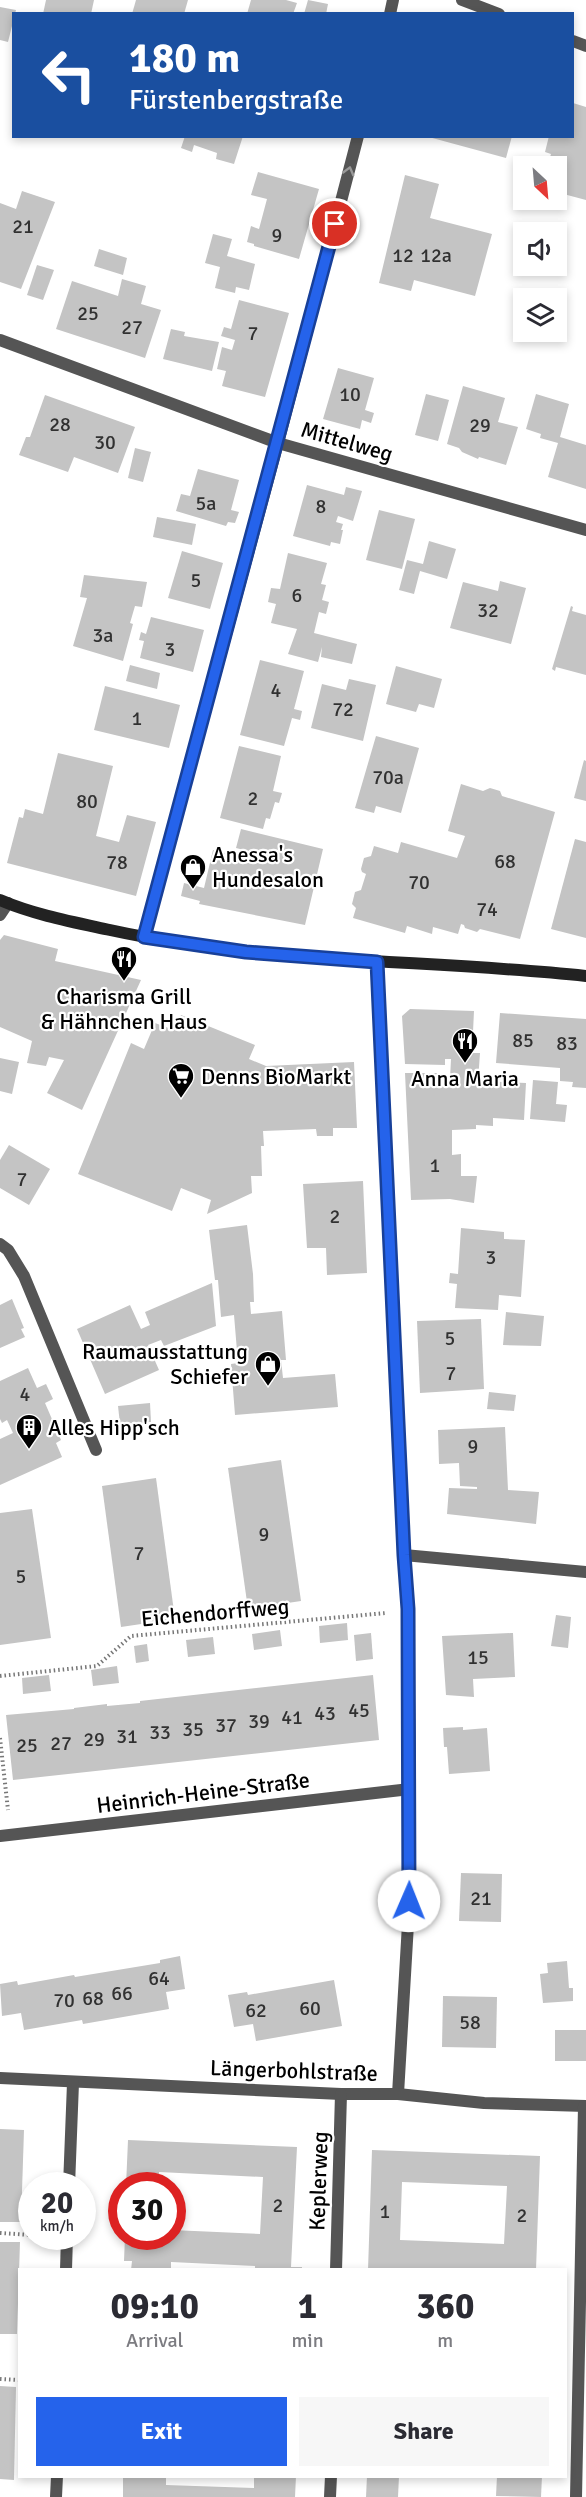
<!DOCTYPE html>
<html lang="en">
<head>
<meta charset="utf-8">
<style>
  body { margin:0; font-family:Signika,sans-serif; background:#f7f7f7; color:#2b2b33; height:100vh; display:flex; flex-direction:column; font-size:22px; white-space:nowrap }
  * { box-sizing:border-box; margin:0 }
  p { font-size:20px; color:#7c7c81 }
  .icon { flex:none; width:33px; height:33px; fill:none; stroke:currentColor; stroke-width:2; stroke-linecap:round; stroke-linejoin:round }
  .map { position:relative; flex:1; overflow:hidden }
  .drawer { position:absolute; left:18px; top:2268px; width:549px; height:210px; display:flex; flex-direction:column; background:#fff; border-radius:0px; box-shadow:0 3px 9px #0003 }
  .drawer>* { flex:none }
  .hud { position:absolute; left:12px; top:12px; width:562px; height:126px; border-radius:0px; box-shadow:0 3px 9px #0003; background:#1a4fa0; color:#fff; overflow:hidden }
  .needle { width:39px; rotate:154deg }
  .controls { position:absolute; left:513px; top:156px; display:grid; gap:12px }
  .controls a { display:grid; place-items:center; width:54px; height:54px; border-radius:0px; background:#fff; box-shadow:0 3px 9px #0003; font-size:30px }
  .speed { position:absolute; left:18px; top:2172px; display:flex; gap:12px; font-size:30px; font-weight:700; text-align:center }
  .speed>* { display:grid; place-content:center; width:78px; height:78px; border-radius:50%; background:#fff; box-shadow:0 3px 9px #0003; line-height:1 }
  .speed small { font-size:15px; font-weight:400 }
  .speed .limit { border:9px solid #d22; background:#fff; color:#111 }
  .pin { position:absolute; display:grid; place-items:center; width:51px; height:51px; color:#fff; margin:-26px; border:3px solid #fff; border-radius:50%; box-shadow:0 2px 6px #0007 }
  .me { position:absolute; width:66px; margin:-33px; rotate:1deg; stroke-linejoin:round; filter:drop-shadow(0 0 4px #0008) }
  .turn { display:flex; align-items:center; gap:21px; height:126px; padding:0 18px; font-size:27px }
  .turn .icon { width:78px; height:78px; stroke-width:2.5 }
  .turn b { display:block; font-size:42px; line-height:51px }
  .eta { display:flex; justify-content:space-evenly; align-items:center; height:102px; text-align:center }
  .eta b { font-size:36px; font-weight:700; line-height:42px }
  .primary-button { display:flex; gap:12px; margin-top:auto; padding:12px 18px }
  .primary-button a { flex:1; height:69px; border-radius:0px; background:#2563eb; color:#fff; font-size:24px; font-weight:700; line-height:69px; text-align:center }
  .primary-button a+a { background:#f7f7f7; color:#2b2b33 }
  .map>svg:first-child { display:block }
</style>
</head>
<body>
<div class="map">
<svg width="586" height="2497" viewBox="0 0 586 2497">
  <rect width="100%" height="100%" fill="#fff"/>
  <g fill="#c4c4c4" fill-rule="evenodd">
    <polygon points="46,0 94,0 91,14 43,14"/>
    <polygon points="136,0 188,0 184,14 132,14"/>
    <polygon points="251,0 286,0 297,3 293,14 247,14"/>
    <polygon points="308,0 328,4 326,14 304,14"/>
    <polygon points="0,7 16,10 8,42 0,40"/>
    <polygon points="573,103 586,107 586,200 556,192 556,166 547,166 551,154 545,152 549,136 573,136"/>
    <polygon points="185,136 222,138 243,136 234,164 216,159 217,153 194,145 192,152 181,148"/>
    <polygon points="425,136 512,136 506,158"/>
    <polygon points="258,172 319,189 299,259 254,246 254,244 247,242 251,226 259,229 267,199 251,195"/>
    <polygon points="405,175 439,184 430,218 492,234 475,296 414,280 411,291 379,283"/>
    <polygon points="22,191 55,202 21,289 0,282 0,203 16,209"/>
    <polygon points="213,234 232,239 227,256 255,264 249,290 236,287 235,293 215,288 220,267 205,263"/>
    <polygon points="99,249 127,258 123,275 94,266"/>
    <polygon points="37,265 54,270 43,300 27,295"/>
    <polygon points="122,279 146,286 141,304 161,310 145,358 56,329 72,281 118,296"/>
    <polygon points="239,300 289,313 265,397 222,386 226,371 217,369 222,347 232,350 235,340 221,336 224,327 231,329"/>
    <polygon points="171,329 185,332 184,336 219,342 212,371 163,359"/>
    <polygon points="338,368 374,378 365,410 374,413 371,423 362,420 360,429 323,419"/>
    <polygon points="463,386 505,398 498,422 518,427 506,465 479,457 478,459 462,452 459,448 447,444"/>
    <polygon points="426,394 449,400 438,441 415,435"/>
    <polygon points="536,394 569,404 560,437 586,445 586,489 548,477 558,443 540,438 541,434 526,429"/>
    <polygon points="45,395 135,427 118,473 74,457 68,472 19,455 26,437 30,437"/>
    <polygon points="135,448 151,452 143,482 128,478"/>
    <polygon points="198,469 239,480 231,510 239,512 235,523 228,522 226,526 176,511 181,494 190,496"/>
    <polygon points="307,485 344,495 346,487 362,491 353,521 338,516 336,522 343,524 341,530 343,530 340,544 331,542 330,546 293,536"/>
    <polygon points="379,510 415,519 402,569 366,560"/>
    <polygon points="157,517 196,524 192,545 153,537"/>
    <polygon points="429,541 456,549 447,579 420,571 414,594 399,590 407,560 423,564"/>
    <polygon points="182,551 223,563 210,609 168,598"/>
    <polygon points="288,553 327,563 321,584 326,585 322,600 329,602 326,614 319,612 314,633 357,644 352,664 321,657 322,647 318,662 288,654 297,629 271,623 276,604 268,602 271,588 280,589"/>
    <polygon points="84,575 147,582 142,607 135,606 130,623 133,624 123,661 73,646 87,598 80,597"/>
    <polygon points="500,581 526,588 511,644 450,628 463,582 498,591"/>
    <polygon points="571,606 573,607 572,611 586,615 586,675 556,667 555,671 552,669"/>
    <polygon points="151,617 204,630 193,672 140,658 144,641 139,640 141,632 146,634"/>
    <polygon points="260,660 304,671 294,709 302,711 300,720 292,718 284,746 240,735"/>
    <polygon points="130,665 160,673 157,689 126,681"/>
    <polygon points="396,666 442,679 434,708 419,704 416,712 386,704"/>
    <polygon points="349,679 376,685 363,741 311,728 322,684 346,690"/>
    <polygon points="105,686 180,705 169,748 94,730"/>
    <polygon points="376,736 419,748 401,813 376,806 374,813 355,808"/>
    <polygon points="239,746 281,756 273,791 282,793 279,803 275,802 270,819 266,818 263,829 220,818"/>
    <polygon points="58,753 113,766 96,836 119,842 127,815 156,822 136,896 7,863 19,817 23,818 25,809 43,814"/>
    <polygon points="584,760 586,761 586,801 574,798"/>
    <polygon points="461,784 483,791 490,788 500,791 502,796 555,812 520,939 480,929 477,932 465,928 464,925 461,924 458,934 433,927 432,934 407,926 405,933 353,918 356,908 352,904 355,892 361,890 366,874 362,872 361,869 364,858 371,856 374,846 398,853 401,842 457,858 465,836 448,831"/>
    <polygon points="241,829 323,849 305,925 199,904 200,901 181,896 184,883 204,888 213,850 266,863 268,856 236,848"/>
    <polygon points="575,839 586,842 586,938 551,929"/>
    <polygon points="4,935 58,949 55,961 141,980 82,1110 47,1093 64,1060 49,1057 46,1066 27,1063 32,1041 0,1027 0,940"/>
    <polygon points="410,1009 474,1011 472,1053 480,1053 478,1081 526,1083 524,1120 493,1118 493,1126 476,1125 476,1129 452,1130 452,1155 461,1154 461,1176 477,1176 474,1203 450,1199 411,1200 405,1073 437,1073 437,1079 450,1079 451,1059 445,1059 445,1065 405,1064 402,1016"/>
    <polygon points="500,1013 586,1019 586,1088 572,1087 573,1082 560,1081 560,1068 496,1063"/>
    <polygon points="181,1015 255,1045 249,1059 266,1066 354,1062 357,1128 333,1128 333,1136 317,1136 316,1129 263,1131 264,1146 261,1146 262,1176 251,1176 252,1193 207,1214 211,1200 181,1188 172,1211 78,1174 131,1043 144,1049 155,1023 174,1030"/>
    <polygon points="0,1058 19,1062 12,1094 0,1091"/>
    <polygon points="533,1080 558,1082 556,1104 567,1105 565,1122 530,1119"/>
    <polygon points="9,1145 50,1169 29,1205 0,1188 0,1160"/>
    <polygon points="363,1181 367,1273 327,1275 326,1248 307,1248 303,1184"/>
    <polygon points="247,1225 253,1274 254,1302 250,1302 251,1314 282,1311 286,1360 281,1360 283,1378 335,1374 338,1407 235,1415 231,1364 238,1363 234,1315 221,1317 218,1280 215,1280 209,1230"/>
    <polygon points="461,1228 504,1232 504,1239 525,1240 521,1297 499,1295 498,1310 455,1308 457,1284 449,1283 450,1273 458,1274"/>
    <polygon points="212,1283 216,1326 164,1346 161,1340 148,1345 159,1370 105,1394 77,1329 130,1305 141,1329 150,1325 145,1312"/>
    <polygon points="12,1299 24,1328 21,1329 25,1337 0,1348 0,1305"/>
    <polygon points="506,1312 544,1316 541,1346 503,1345"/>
    <polygon points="481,1319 484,1389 420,1393 417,1321"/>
    <polygon points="28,1368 37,1388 46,1384 53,1399 45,1403 61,1440 56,1443 62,1457 0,1485 0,1439 13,1433 7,1420 2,1423 0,1419 0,1381"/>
    <polygon points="489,1392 516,1395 514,1411 487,1409"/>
    <polygon points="150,1403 151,1422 120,1424 118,1406"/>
    <polygon points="505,1427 508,1490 539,1492 536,1524 447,1514 449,1488 477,1489 477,1487 460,1486 459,1463 439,1464 438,1430"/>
    <polygon points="281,1460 301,1601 248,1609 228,1468"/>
    <polygon points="156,1478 175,1619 121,1627 102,1486"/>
    <polygon points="32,1509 51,1638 0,1645 0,1513"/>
    <polygon points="556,1615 571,1617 568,1648 551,1646"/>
    <polygon points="347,1623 348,1640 320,1643 319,1626"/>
    <polygon points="280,1630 282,1646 254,1650 252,1634"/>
    <polygon points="371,1633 373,1659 356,1661 354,1635"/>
    <polygon points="511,1633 513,1633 515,1677 473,1679 474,1697 446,1695 442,1636"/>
    <polygon points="213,1637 215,1654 188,1657 186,1640"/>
    <polygon points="147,1644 149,1661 136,1663 134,1646"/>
    <polygon points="117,1666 119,1683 93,1686 91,1670"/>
    <polygon points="49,1675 51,1691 23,1694 22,1678"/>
    <polygon points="373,1675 379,1740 13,1780 6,1715 74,1709 74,1708 107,1704 107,1706 140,1703 140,1701"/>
    <polygon points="463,1727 463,1730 487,1728 490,1771 449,1774 447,1747 444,1747 443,1728"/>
    <polygon points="461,1873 502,1874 501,1922 459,1921"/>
    <polygon points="180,1956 185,1989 166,1992 169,2009 83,2024 82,2020 24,2030 21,2013 2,2016 0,1984 17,1981 18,1985 74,1975 75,1977 160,1963 160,1960"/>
    <polygon points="567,1961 569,1988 573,1988 573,2001 543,2003 540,1974 548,1973 547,1963"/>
    <polygon points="334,1980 342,2026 256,2041 253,2024 234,2027 228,1995 247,1992 248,1995"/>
    <polygon points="443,1996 497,1997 496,2048 442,2047"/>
    <rect x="555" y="2030" width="31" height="31"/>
    <polygon points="0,2129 24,2130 21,2222 0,2222"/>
    <polygon points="128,2140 297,2147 291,2267 302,2267 302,2270 255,2270 255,2266 171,2262 171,2270 131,2270 132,2261 124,2261 125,2236 172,2236 172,2230 260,2234 263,2177 159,2172 159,2186 126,2186"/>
    <path d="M372 2150 540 2156 536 2270H368ZM402 2182 507 2186 504 2244 400 2240Z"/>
    <polygon points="0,2242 20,2242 17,2334 0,2334"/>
    <polygon points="0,2386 16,2387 14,2480 0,2479"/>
    <polygon points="123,2476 166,2476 166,2485 254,2488 254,2476 296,2476 295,2497 123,2497"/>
    <polygon points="367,2476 399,2476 398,2497 366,2497"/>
    <polygon points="497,2476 542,2476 541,2497 496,2496"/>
  </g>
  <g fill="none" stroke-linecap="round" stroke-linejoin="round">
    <g stroke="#777" stroke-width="4" stroke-dasharray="1.5 3" stroke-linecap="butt">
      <polyline points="0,1676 97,1666 131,1636 386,1613"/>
      <polyline points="0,1738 8,1810"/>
      <polyline points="0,2233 32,2235"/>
      <polyline points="0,2379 20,2380"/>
    </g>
    <g stroke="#555" stroke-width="12">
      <polyline points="462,0 499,14"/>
      <polyline points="390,14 393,0"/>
      <polyline points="573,41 586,46"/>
      <polyline points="0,340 278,443 586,530"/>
      <polyline points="0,915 8,903"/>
      <polyline points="144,937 278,443 358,136"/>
      <polyline points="377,962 404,1555 408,1609 410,1789 408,1924 398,2094"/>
      <polyline points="0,1244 8,1250 24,1276 96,1450"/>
      <polyline points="404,1555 586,1572"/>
      <polyline points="0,1836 410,1789"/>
      <polyline points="0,2078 341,2094 398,2094 484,2103 586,2106"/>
      <polyline points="69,2186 73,2083"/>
      <polyline points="66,2270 67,2236"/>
      <polyline points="336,2270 341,2094"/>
      <polyline points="56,2497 57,2476"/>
      <polyline points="330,2497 331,2476"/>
      <polyline points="576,2497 584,2106"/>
    </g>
    <path stroke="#222" stroke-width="12" d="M0 900C35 915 73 922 110 930 266 964 427 959 586 976"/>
  </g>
  <defs><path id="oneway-chevron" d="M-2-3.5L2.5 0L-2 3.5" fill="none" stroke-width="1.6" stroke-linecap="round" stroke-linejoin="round" transform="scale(1.5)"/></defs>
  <use stroke="#999" href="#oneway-chevron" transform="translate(349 171) rotate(-75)"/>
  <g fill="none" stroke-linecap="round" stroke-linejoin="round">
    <g stroke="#184099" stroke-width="15">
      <polyline id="route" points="335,224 144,937 246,952 377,962 404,1555 408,1609 409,1901"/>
    </g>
    <use href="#route" stroke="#2563eb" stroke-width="10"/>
  </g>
  <defs>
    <g id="shop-pin" transform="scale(1.35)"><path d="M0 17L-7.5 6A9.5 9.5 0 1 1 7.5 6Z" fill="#000" stroke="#fff"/><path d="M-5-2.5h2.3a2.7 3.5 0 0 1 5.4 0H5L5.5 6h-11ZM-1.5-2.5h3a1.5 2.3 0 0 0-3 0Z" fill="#fff"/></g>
    <g id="restaurant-pin" transform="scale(1.35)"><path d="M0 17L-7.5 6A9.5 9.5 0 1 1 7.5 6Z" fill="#000" stroke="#fff"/><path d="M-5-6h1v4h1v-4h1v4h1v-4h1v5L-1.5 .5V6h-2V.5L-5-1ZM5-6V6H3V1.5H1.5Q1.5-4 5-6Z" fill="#fff"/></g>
    <g id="supermarket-pin" transform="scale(1.35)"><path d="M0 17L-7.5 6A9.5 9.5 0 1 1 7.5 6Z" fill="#000" stroke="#fff"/><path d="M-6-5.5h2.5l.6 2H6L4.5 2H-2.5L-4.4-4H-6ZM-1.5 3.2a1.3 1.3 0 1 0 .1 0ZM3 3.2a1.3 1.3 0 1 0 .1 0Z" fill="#fff"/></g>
    <g id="building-pin" transform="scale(1.35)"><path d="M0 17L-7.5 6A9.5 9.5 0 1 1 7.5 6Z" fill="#000" stroke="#fff"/><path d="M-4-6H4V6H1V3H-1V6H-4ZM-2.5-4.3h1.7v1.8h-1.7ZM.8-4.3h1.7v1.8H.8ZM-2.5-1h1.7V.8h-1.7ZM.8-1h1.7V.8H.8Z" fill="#fff"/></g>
  </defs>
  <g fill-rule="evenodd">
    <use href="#shop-pin" x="193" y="867"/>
    <use href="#restaurant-pin" x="124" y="959"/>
    <use href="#restaurant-pin" x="465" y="1041"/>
    <use href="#supermarket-pin" x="181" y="1076"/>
    <use href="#shop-pin" x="268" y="1364"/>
    <use href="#building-pin" x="29" y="1427"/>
  </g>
  <g text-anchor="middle" stroke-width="4.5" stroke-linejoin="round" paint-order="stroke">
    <g font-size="20" fill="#313131">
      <text x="23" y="233">21</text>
      <text x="277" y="242">9</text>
      <text x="403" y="262">12</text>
      <text x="436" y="262">12a</text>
      <text x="88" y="320">25</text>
      <text x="132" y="334">27</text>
      <text x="253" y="340">7</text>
      <text x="350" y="401">10</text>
      <text x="60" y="431">28</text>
      <text x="480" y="432">29</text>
      <text x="105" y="449">30</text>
      <text x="206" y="510">5a</text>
      <text x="321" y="513">8</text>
      <text x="196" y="587">5</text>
      <text x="297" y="602">6</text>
      <text x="488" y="617">32</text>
      <text x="103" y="642">3a</text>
      <text x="170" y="656">3</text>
      <text x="276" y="697">4</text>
      <text x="343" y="716">72</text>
      <text x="137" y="725">1</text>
      <text x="388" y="784">70a</text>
      <text x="253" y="805">2</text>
      <text x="87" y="808">80</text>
      <text x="505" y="868">68</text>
      <text x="117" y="869">78</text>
      <text x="419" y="889">70</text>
      <text x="487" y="916">74</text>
      <text x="523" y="1047">85</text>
      <text x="567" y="1050">83</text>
      <text x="435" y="1172">1</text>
      <text x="22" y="1186">7</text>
      <text x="335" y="1223">2</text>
      <text x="491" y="1264">3</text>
      <text x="450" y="1345">5</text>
      <text x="451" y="1380">7</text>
      <text x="25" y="1401">4</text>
      <text x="473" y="1453">9</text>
      <text x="264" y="1541">9</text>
      <text x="139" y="1560">7</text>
      <text x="21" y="1583">5</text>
      <text x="478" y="1664">15</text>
      <text x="359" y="1717">45</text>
      <text x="325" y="1720">43</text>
      <text x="292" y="1724">41</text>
      <text x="259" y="1728">39</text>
      <text x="226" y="1732">37</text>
      <text x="193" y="1736">35</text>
      <text x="160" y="1739">33</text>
      <text x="127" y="1743">31</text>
      <text x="94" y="1746">29</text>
      <text x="61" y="1750">27</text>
      <text x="27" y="1752">25</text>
      <text x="481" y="1905">21</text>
      <text x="159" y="1985">64</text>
      <text x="122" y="2000">66</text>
      <text x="93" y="2005">68</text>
      <text x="64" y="2007">70</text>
      <text x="310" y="2015">60</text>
      <text x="256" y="2017">62</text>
      <text x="470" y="2029">58</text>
      <text x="278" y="2212">2</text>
      <text x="385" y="2218">1</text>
      <text x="522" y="2222">2</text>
    </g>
    <g font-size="22" fill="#000" stroke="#fff">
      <text transform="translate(347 441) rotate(16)" y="8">Mittelweg</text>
      <text transform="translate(215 1612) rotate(-5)" y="8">Eichendorffweg</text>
      <text transform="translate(203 1792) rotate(-7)" y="8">Heinrich-Heine-Straße</text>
      <text transform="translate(294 2070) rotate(2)" y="8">Längerbohlstraße</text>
      <text transform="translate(318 2181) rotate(-88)" y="8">Keplerweg</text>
    </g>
    <g font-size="22" fill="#000" stroke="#fff" text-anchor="start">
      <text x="212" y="862">Anessa's<tspan x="212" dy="25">Hundesalon</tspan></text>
      <text x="124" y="1004" text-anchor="middle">Charisma Grill<tspan x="124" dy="25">&amp; Hähnchen Haus</tspan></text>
      <text x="201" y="1084">Denns BioMarkt</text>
      <text x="465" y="1086" text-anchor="middle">Anna Maria</text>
      <text x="248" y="1359" text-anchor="end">Raumausstattung<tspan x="248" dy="25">Schiefer</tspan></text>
      <text x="48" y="1435">Alles Hipp'sch</text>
    </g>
  </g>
</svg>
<div class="controls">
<a><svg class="needle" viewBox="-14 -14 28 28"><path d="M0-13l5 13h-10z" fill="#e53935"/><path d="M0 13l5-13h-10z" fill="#7c7c81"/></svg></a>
<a><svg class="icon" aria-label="sound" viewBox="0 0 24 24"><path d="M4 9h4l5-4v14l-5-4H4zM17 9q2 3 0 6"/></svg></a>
<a><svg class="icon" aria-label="layers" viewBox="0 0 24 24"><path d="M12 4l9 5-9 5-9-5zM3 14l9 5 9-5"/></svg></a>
</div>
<div class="speed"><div>20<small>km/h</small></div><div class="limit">30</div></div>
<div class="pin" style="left:335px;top:224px;background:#d93025"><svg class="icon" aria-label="arrive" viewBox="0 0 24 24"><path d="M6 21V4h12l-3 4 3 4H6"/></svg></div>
<svg class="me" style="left:409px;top:1901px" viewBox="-20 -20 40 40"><circle r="19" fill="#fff"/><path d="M0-13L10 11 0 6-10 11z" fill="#2563eb"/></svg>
<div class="hud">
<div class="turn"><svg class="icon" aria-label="left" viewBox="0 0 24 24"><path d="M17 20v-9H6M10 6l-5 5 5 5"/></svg><div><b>180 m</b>Fürstenbergstraße</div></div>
</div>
<section class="drawer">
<div class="eta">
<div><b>09:10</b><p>Arrival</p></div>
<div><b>1</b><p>min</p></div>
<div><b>360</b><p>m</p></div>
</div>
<div class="primary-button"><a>Exit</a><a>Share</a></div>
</section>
</div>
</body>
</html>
